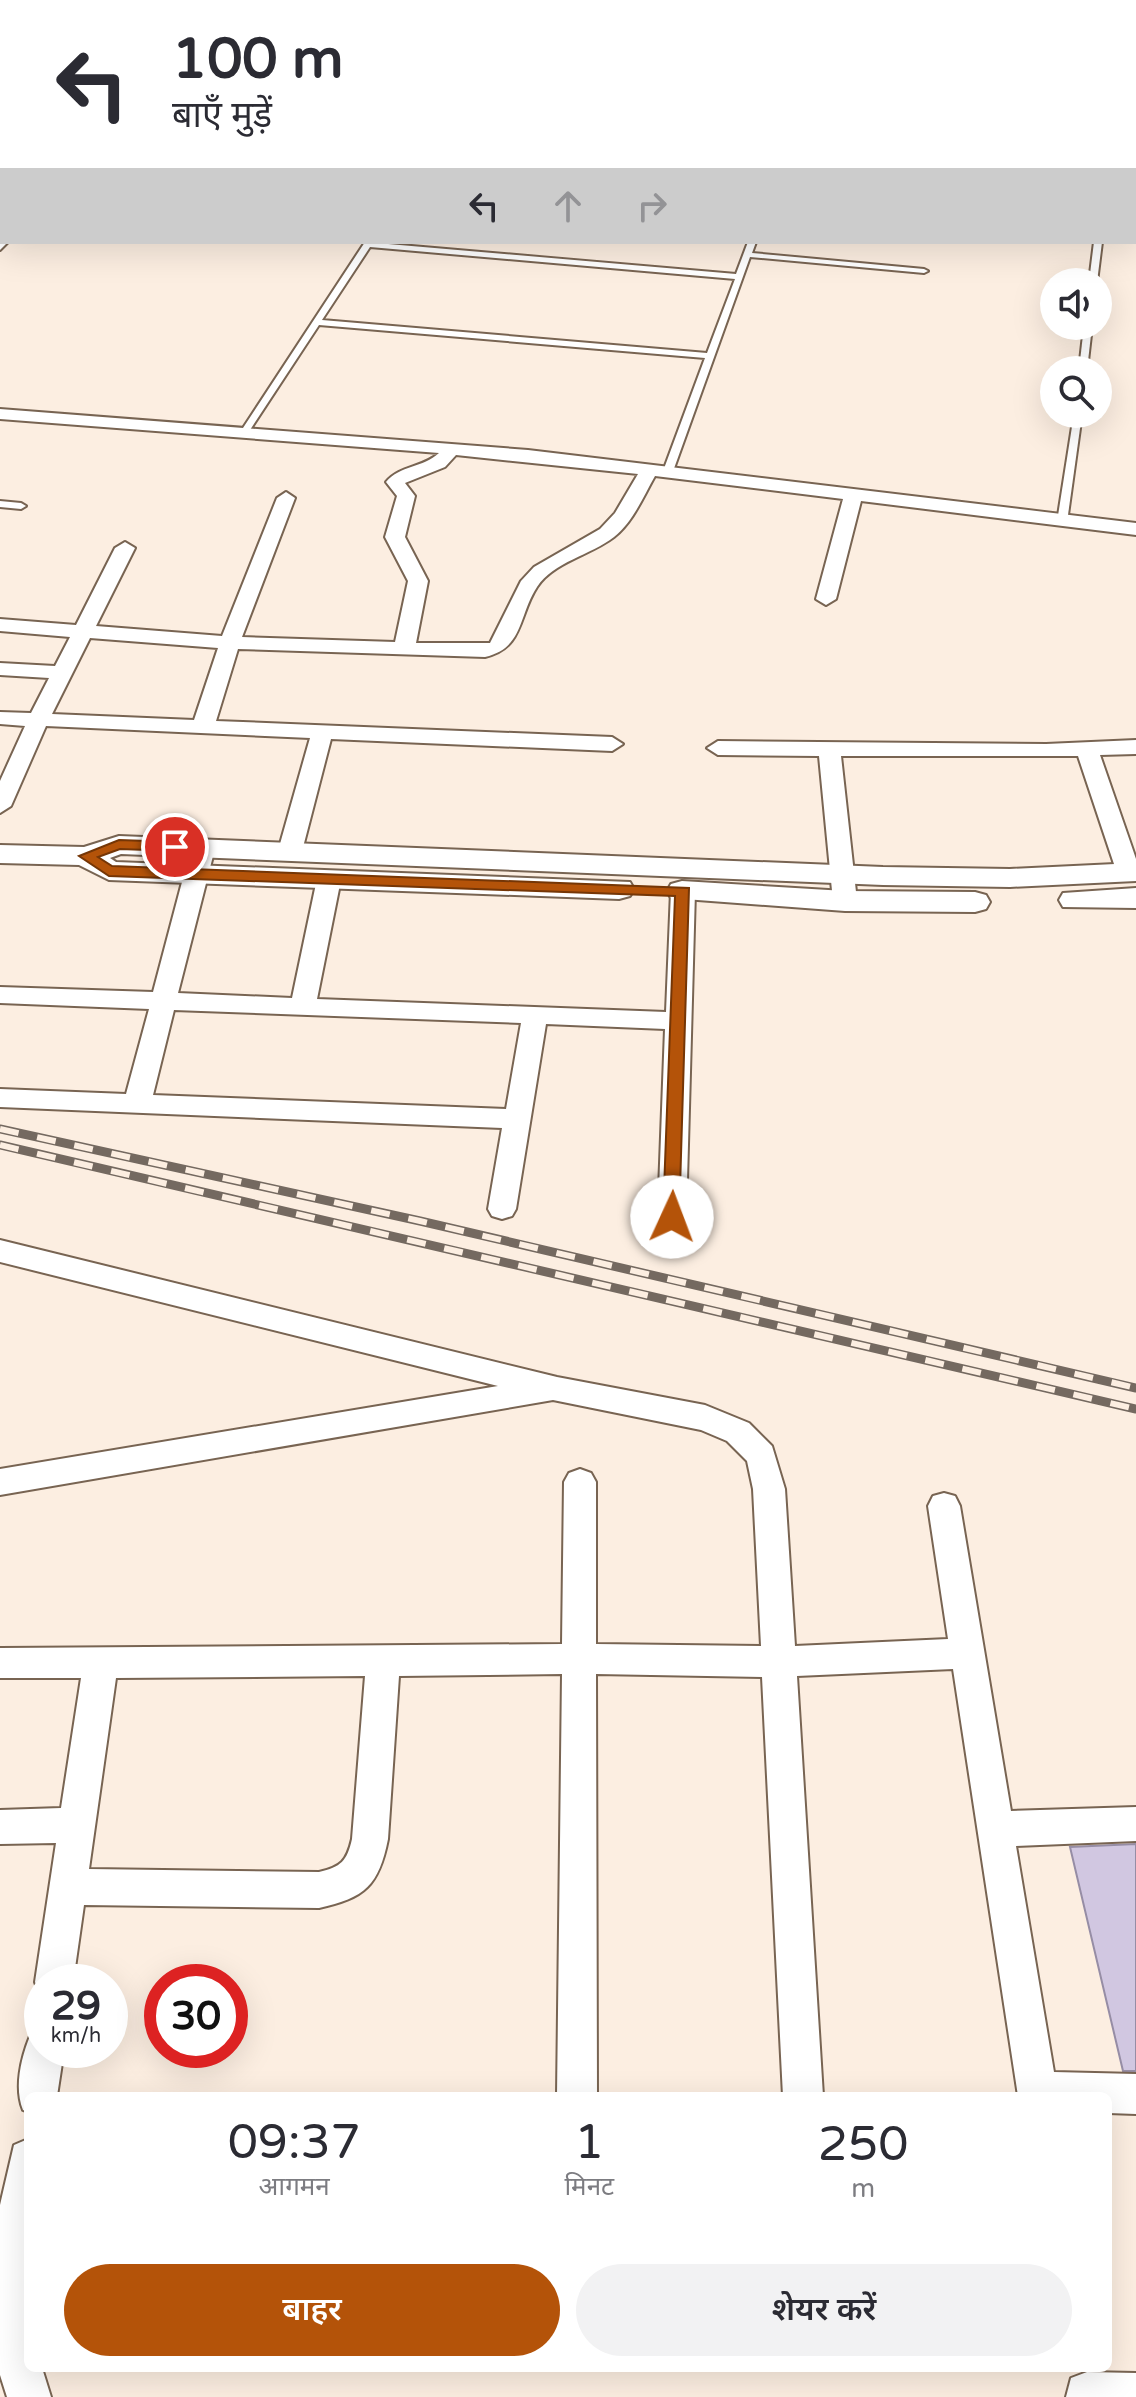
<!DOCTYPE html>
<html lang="hi">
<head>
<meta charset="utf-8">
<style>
  body { margin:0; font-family:"Varela Round","Noto Sans Devanagari",sans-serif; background:#f2f2f3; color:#2b2b33; height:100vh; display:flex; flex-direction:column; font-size:30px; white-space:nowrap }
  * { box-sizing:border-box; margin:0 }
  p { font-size:26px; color:#7c7c81 }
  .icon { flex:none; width:44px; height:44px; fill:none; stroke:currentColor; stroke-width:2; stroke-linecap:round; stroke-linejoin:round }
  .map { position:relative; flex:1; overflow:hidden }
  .sheet { position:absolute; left:24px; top:2092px; width:1088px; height:280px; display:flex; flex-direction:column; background:#fff; border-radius:12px; box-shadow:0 8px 32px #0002 }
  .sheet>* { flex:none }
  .guide { position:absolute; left:0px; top:0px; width:1136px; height:244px; box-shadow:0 8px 32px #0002; background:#fff; color:#2b2b33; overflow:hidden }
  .tools { position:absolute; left:1040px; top:268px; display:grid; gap:16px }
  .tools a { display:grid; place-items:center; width:72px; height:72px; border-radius:50%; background:#fff; box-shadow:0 8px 32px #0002; font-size:40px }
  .speed { position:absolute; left:24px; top:1964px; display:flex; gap:16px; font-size:40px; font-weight:700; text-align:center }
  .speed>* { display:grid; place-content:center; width:104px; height:104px; border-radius:50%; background:#fff; box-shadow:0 8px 32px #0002; line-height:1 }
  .speed small { font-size:20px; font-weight:400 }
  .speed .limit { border:12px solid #d22; background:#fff; color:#111 }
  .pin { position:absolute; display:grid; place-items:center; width:68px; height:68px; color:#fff; margin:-34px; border:4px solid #fff; border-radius:50%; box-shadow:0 2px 8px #0007 }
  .me { position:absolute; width:88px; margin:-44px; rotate:2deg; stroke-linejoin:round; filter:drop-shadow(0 0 6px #0008) }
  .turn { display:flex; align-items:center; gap:28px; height:168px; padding:0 40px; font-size:36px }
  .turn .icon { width:104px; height:104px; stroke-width:2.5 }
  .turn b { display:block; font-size:56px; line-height:68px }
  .lanes { display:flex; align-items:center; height:76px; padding:0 40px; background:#0003; justify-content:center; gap:40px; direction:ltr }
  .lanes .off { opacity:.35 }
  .eta { display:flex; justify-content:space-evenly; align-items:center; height:136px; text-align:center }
  .eta b { font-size:48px; font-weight:600; line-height:56px }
  .action { display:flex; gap:16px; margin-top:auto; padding:16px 40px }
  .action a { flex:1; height:92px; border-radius:48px; background:#b45309; color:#fff; font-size:32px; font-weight:600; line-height:92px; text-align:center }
  .action a+a { background:#f2f2f3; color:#2b2b33 }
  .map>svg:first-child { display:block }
</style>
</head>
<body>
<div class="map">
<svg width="1136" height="2397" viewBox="0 0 1136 2397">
  <rect width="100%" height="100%" fill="#fceee1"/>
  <polygon fill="#d1c7e1" stroke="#968da5" stroke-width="2" points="1136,1844 1136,2071 1123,2071 1070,1847"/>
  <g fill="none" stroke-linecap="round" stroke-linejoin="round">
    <g stroke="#786452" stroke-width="4">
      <g id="service">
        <rect x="1134" y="2" width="2" height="4"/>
        <rect x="0" y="23" width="2" height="4"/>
        <polygon points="2,240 8,242 0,250 0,242"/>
        <path d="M365 242 736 274 748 242H756L752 253 924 269 928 271 924 273 750 257 672 474 667 477 662 474 705 358 319 325 248 433H242L241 431ZM370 247 735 279 707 353 322 320Z"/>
        <polygon points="1094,242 1102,242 1097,282 1089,282"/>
        <polygon points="1084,326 1092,326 1087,370 1079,370"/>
        <polygon points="1074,414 1082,414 1067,522 1062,525 1057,522"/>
        <polygon points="0,501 21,503 26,506 21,509 0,507"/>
      </g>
    </g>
    <g stroke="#786452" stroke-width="4">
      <g id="minor">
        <polygon points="1051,0 1063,0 1064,2 1052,2"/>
        <rect x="0" y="159" width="2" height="8"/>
        <path d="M0 409 528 450 1136 523V535L861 501 836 599 826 605 816 599 843 499 655 476C643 497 633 522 614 537 591 555 553 562 537 587 518 616 524 648 485 657L238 649 216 721 612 737 623 744 612 751 331 739 302 851 290 858 278 851 310 738 46 726 11 806 0 813V781L25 726 0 724V712L31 713 49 678 0 675V663L55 666 70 637 0 631V619L76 625 115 548 125 542 135 548 96 626 222 636 277 498 286 492 295 498 242 637 395 642 408 581 385 537 397 496 386 482C400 465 423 468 439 453L0 419ZM456 455 638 474 615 513 600 529 534 567 521 581 490 643H416L428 581 405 537 415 496 405 483 445 467ZM90 638 218 648 194 720 52 714Z"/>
        <polygon points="1136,740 1136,754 1100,755 1136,859 1136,879 1129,880 1117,873 1078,756 841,756 857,901 845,909 833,901 819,756 718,755 707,748 718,741 1046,744"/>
        <path d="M203 841 215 848 178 993 292 998 317 879 329 872 341 879 317 999 666 1012 671 891 675 886H691L695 891 686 1217 682 1224 672 1227 662 1224 658 1217 665 1029 546 1024 516 1209 512 1216 502 1219 492 1216 488 1209 502 1128 0 1107V1089L126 1094 149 1009 0 1003V987L153 992 191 848ZM174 1010 521 1023 506 1109 153 1095Z"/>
        <path d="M0 1240 557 1377 705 1405 749 1423 772 1446 785 1489 795 1646 948 1639 928 1506 933 1496 944 1493 955 1496 960 1506 1011 1811 1136 1807V1841L1016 1846 1054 2072 1136 2074V2114L1108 2113V2096H1018L953 1669 797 1676 823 2096H783L762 1677 596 1674 597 2096H557L562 1674 399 1676 388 1839C379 1885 365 1898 319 1908L84 1905 73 1982H42L40 1996 35 1982 56 1843 0 1844V1810L61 1808 81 1678H0V1648L562 1644 564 1482 569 1473 580 1469 591 1473 596 1482V1644L761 1646 753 1489 747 1461 727 1441 701 1430 553 1400 0 1495V1469L498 1386 0 1262ZM365 1676 352 1839C347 1861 341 1867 319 1872L89 1869 116 1678Z"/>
        <path d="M42 2031V2050H64L57 2096H28V2112L23 2110C14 2088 21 2058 30 2036Z"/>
        <polygon points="28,2139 28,2368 42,2368 51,2397 7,2397 0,2375 0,2205 14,2145"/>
        <polygon points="1087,2372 1136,2373 1136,2397 1066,2397 1071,2378"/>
      </g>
    </g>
    <g stroke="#786452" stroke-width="4">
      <g id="tertiary">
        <rect x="0" y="196" width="2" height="12"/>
        <rect x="1134" y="222" width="2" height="12"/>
        <polygon points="119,836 883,867 1010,869 1136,863 1136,881 1010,887 883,885 121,854 110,858 116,862 630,882 634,889 630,896 619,899 109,880 79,865 0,863 0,845 84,847"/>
        <polygon points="682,881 845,891 975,892 986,895 990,902 986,909 975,912 845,911 671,898 667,891 671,884"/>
        <polygon points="1136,888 1136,908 1063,907 1059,900 1063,893"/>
      </g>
    </g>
    <g stroke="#786452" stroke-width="4">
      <g id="secondary">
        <polygon points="198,0 218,0 196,2"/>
        <polygon points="2,114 2,127 0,128 0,115"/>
      </g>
    </g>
    <use href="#service" fill="#fff" fill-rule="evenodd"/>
    <use href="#minor" fill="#fff" fill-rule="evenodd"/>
    <use href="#tertiary" fill="#fff" fill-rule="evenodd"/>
    <use href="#secondary" fill="#fff" fill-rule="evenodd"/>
    <g stroke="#746960" stroke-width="9">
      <g id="rail">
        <polyline points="0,1129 420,1221 1136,1388"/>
        <polyline points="0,1145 1136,1409"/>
      </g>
    </g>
    <use href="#rail" stroke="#fceee1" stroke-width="6" stroke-dasharray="19" stroke-linecap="butt"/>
  </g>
  <polygon fill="#b45309" stroke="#753606" stroke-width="2" points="119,840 175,842 182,847 175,851 120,849 98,857 112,866 689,888 679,1222 672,1224 663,1217 675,896 109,876 79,856"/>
</svg>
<div class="tools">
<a><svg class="icon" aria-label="sound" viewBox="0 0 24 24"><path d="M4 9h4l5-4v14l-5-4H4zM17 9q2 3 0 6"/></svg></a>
<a><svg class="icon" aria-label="search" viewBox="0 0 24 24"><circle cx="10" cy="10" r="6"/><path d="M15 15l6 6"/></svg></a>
</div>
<div class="speed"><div>29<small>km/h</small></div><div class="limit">30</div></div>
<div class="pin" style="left:175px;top:847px;background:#d93025"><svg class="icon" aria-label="arrive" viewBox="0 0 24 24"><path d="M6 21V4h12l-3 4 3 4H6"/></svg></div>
<svg class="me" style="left:672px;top:1217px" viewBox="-20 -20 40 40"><circle r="19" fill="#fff"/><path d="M0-13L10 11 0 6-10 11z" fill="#b45309"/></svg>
<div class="guide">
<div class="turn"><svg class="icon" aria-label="left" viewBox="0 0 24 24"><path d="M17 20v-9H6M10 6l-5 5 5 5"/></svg><div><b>100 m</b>बाएँ मुड़ें</div></div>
<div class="lanes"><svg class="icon" aria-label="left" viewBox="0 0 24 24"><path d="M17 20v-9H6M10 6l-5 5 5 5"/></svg><svg class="icon off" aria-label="ahead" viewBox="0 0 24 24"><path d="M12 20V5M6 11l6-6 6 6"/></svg><svg class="icon off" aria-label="right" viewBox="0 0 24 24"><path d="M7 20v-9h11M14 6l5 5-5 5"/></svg></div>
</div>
<section class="sheet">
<div class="eta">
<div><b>09:37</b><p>आगमन</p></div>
<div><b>1</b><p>मिनट</p></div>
<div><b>250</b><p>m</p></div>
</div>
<div class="action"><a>बाहर</a><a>शेयर करें</a></div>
</section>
</div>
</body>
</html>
